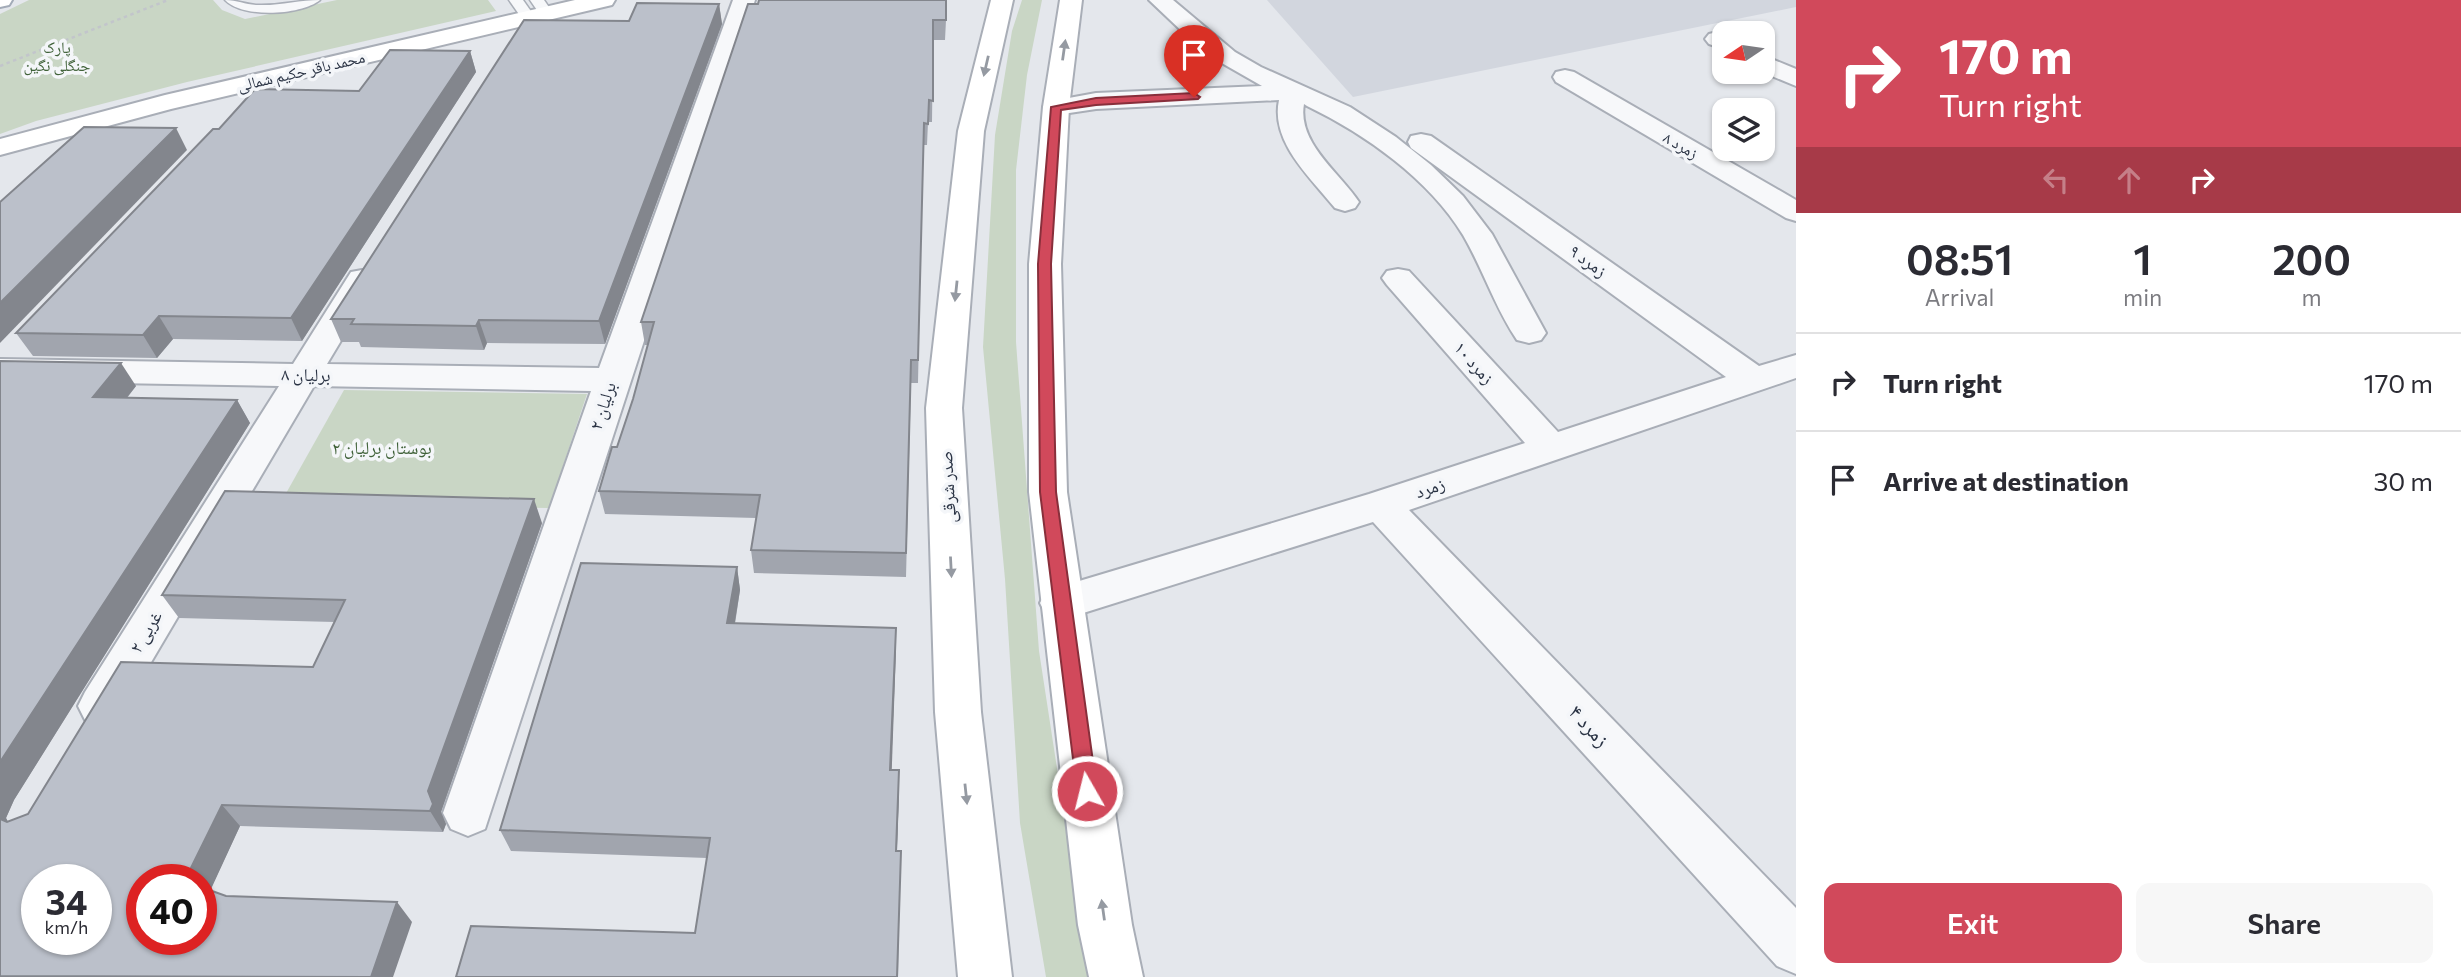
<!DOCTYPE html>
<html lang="en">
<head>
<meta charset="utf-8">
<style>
  body { margin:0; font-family:Commissioner,"Noto Naskh Arabic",sans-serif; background:#f7f7f7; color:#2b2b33; height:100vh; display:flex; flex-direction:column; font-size:26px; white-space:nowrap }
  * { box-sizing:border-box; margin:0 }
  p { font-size:23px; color:#7c7c81 }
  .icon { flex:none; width:38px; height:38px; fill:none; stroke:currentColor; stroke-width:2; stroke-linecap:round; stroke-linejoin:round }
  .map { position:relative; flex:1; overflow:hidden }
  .side { display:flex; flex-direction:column; background:#fff; width:665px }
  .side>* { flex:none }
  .guide { background:#d1495b; color:#fff; overflow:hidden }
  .needle { width:46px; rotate:257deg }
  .buttons { position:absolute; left:1712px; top:21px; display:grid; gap:14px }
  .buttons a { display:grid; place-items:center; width:63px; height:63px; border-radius:14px; background:#fff; box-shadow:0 2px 5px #0004; font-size:35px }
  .speed { position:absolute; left:21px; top:864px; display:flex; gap:14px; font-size:35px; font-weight:700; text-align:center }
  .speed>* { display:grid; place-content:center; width:91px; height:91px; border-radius:50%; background:#fff; box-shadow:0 2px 5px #0004; line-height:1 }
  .speed small { font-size:18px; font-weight:400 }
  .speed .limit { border:10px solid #d22; background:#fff; color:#111 }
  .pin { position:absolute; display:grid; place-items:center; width:60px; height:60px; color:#fff; margin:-72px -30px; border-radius:50% 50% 50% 0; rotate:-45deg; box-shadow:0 0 7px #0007 }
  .pin .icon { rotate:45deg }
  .me { position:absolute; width:77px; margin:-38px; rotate:352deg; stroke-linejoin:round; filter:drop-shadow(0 0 5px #0008) }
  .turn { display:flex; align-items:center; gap:24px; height:147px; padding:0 28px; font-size:32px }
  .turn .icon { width:91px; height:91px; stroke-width:2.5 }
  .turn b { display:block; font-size:49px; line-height:60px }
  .lanes { display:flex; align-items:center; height:66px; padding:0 28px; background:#0003; justify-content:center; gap:35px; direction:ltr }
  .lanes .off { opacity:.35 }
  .eta { display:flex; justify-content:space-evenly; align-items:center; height:119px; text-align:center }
  .eta b { font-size:42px; font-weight:600; line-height:49px }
  .primary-button { display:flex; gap:14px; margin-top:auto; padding:14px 28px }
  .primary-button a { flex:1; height:80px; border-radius:14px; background:#d1495b; color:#fff; font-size:28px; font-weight:600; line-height:80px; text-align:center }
  .primary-button a+a { background:#f7f7f7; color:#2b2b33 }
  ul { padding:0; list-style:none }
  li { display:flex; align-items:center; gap:21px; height:98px; padding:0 28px; border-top:2px solid #e1e1e2 }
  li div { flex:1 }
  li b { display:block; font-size:26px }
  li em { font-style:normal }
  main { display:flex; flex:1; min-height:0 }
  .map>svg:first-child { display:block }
</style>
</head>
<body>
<main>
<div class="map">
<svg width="1796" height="977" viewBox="0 0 1796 977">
  <rect width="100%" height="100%" fill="#e4e7ec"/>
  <polygon fill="#d2d6de" points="1267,0 1796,0 1796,7 1353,97"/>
  <g fill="#c9d6c5">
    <polygon points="29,0 213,0 222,10 245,19 337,0 488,0 496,11 187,82 36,121 0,134 0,14"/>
    <polygon points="1022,0 1042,0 1027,75 1016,170 1016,342 1039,651 1089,977 1046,977 1020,823 1005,579 983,347 995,135 1012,31"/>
    <polygon points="344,390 587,394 549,508 280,504"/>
  </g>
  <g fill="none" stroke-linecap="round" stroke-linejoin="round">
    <g stroke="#a9aeb7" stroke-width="3">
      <g id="lane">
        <path d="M225 0C238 0 246 5 258 5 279 6 299 0 320 0 302 15 243 19 225 0Z"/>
        <polygon points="509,0 523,0 535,17 533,20 523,20"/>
        <polygon points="530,0 544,0 553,13 546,17 541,16"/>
      </g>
    </g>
    <g stroke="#a9aeb7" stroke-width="4">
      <g id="street">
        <polygon points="733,0 755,0 485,829 468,836 451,829 443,813 591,391 314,386 117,720 101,726 85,720 78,706 85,692 279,386 0,381 0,359 293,364 351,272 362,270 373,272 378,279 327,364 599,368"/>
        <path d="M1149 0H1173L1235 52 1261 67 1350 107 1396 137 1431 165 1463 196 1492 234 1546 333 1541 340 1529 343 1517 340C1495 308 1483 269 1463 235 1429 179 1365 134 1307 106L1304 104C1297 143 1340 173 1359 202L1355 208 1345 211 1335 208C1311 178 1270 142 1279 100L1096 109 1056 115 1047 112 1043 107 1047 102 1096 93 1262 86 1206 54Z"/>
        <polygon points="1717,32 1724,34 1724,49 1709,44 1705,39 1709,34"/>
        <polygon points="1762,55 1796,69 1796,86 1762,72"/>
        <polygon points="1565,70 1574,72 1796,200 1796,221 1786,218 1556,82 1553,77 1556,72"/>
        <polygon points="1421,134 1431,136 1759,366 1796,355 1796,378 1409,510 1796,908 1796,974 1777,966 1373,522 1061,620 1046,615 1040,603 1046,591 1369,494 1525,443 1387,285 1382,278 1387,271 1398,269 1409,271 1558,432 1726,377 1411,148 1408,142 1411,136"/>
      </g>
    </g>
    <g stroke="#a9aeb7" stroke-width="4">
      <g id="secondary">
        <polygon points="575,0 615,0 612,5 171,109 0,155 0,139 165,95"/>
        <polygon points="991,0 1013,0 984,131 962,408 981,712 1012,977 958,977 935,712 926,408 958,131"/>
        <polygon points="1060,0 1082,0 1069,107 1061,264 1067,492 1132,925 1143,977 1089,977 1078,925 1029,492 1029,264 1043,107"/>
      </g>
    </g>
    <g stroke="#a3abb8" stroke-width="4">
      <polygon id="primary" points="0,0 12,0 9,5 0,7"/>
    </g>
    <polyline stroke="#c2c5cb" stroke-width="2.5" stroke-dasharray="3.5 3.5" stroke-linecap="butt" points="0,66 168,0"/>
    <use href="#lane" fill="#f7f8fa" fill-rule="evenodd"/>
    <use href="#street" fill="#f7f8fa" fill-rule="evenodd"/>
    <use href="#secondary" fill="#fff" fill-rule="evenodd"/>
    <use href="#primary" fill="#fff" fill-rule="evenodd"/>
  </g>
  <g fill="#a1a5ae">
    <polygon points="719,4 722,24 605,344 487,343 484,350 361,347 359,342 341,342 331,319"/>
    <polygon points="748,4 946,20 945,40 933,40 932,122 928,122 927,145 923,145 918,383 911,383 906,577 754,573 751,550 756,518 605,514 599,491 617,447 633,399 648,345 645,345 641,322"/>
    <polygon points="470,51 476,72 302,341 173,339 157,358 33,356 16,333 359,91"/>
    <polygon points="0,361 136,386 127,398 237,400 250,423 14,800 6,818 8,822 28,814 313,667 335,622 179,618 162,595 542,523 441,812 446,824 443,832 240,826 210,890 226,896 412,922 0,977"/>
    <polygon points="737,567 740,590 735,624 896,628 891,770 899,791 897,851 900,872 898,977 456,977 695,933 707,858 511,851 500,830"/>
  </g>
  <g fill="#83868d">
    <polygon points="719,4 722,24 605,344 599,321"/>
    <polygon points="470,51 476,72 302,341 291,318"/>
    <polygon points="176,128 187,150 0,343 0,303"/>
    <polygon points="159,316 173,339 157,358 143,335"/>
    <polygon points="479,320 487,343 484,350 476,326"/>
    <polygon points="121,363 136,386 109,420 93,397"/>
    <polygon points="237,400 250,423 14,800 6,818 15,835 0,823 0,762"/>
    <polygon points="534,499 542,523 441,812 446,824 443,832 430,811 428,791"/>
    <polygon points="737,567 740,590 731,646 727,623"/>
    <polygon points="896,628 896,650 891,791 890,770"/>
    <polygon points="899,770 899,791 896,872 896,851"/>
    <polygon points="222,805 240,826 206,900 201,896 201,880 185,880"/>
    <polygon points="397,902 412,922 393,977 371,977"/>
  </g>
  <g fill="#bbc0ca" stroke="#83868d" stroke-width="2" fill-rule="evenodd">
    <polygon points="759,0 946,0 946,20 933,20 933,101 929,100 928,124 924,123 918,360 911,360 906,553 751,550 760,495 599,491 612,447 617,447 633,399 654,322 641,322 748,4 758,4"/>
    <polygon points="637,3 719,4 599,321 479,320 476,326 351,324 354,319 331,319 524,20 629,21"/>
    <polygon points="390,50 470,51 291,318 159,316 143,335 16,333 213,129 219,129 255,89 359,91"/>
    <polygon points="84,127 176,128 0,303 0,202"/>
    <polygon points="0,361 121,363 93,397 237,400 0,762"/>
    <path d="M225 491 534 499 428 791 433 804 430 811 222 805 185 880H142V940H201V887L226 896 397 902 371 977 0 976V819L7 822 28 814 121 662 313 667 345 600 162 595ZM37 880H96V940H37Z"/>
    <polygon points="581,563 737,567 727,623 896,628 890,770 899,770 896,851 901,851 897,977 456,977 471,926 695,933 710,838 500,830"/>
  </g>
  <defs><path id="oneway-solid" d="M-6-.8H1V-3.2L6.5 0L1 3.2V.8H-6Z" transform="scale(1.75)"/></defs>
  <g fill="#959aa2">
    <use href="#oneway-solid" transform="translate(1064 50) rotate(-82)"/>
    <use href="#oneway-solid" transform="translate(986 66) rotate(103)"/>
    <use href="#oneway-solid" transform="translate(956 291) rotate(96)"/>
    <use href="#oneway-solid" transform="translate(951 567) rotate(87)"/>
    <use href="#oneway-solid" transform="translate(966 794) rotate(84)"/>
    <use href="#oneway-solid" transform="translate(1103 910) rotate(-98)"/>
  </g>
  <polygon fill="#d1495b" stroke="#882f3b" stroke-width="2" points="1194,93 1200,97 1198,99 1096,105 1061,110 1051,264 1056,492 1097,791 1094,797 1087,800 1079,797 1077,791 1040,492 1038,264 1051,107 1096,98"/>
  <g text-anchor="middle" stroke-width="7" stroke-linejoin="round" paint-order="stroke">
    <g font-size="16" fill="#3f6138" stroke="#f4f6f9">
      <text x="57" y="53">پارک<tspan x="57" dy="18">جنگلی نگین</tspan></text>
    </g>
    <g font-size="16" fill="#2b3445" stroke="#f4f6f9">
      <text transform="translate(301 71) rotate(-13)" y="6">محمد باقر حکیم شمالی</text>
      <text transform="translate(1681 145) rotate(30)" y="6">زمرد ۸</text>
    </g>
    <g font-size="18" fill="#2b3445" stroke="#f4f6f9">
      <text transform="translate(1588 261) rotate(36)" y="6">زمرد ۹</text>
      <text transform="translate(1474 363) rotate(48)" y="6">زمرد ۱۰</text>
      <text transform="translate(306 375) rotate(1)" y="6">برلیان ۸</text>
      <text transform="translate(603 406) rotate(-72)" y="6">برلیان ۲</text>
      <text transform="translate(948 487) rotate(-93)" y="6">صدر شرقی</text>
      <text transform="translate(1430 488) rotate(-19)" y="6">زمرد</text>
      <text transform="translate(146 632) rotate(-59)" y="6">۲ غربی</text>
    </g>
    <g font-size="18" fill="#3f6138" stroke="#f4f6f9">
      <text x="382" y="454">بوستان برلیان ۲</text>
    </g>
    <g font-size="21" fill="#2b3445" stroke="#f4f6f9">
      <text transform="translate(1589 726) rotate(47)" y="7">زمرد ۴</text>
    </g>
  </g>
</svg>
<div class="buttons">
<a><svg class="needle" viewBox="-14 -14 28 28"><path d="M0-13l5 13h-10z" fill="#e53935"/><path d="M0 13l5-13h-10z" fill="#7c7c81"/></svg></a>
<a><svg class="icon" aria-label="layers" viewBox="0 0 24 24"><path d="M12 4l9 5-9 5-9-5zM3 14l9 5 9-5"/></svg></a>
</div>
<div class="speed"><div>34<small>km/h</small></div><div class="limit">40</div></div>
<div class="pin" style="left:1194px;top:97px;background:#d93025"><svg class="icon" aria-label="arrive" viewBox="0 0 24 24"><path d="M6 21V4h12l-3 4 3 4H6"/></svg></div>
<svg class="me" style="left:1087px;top:791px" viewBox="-20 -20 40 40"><circle r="17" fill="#d1495b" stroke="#fff" stroke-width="3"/><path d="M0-11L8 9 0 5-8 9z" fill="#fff"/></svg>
</div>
<section class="side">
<div class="guide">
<div class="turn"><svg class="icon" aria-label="right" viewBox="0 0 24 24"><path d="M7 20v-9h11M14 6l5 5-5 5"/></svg><div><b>170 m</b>Turn right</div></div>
<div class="lanes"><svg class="icon off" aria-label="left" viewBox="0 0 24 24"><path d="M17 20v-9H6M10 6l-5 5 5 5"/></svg><svg class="icon off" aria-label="ahead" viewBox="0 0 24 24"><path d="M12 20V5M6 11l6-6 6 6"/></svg><svg class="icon" aria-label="right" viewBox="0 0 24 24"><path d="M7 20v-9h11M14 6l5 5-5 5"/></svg></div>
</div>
<div class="eta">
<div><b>08:51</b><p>Arrival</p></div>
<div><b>1</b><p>min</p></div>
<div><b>200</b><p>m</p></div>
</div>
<ul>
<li><svg class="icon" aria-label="right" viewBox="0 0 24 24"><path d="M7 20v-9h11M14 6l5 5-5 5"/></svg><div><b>Turn right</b></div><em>170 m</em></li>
<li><svg class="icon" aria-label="arrive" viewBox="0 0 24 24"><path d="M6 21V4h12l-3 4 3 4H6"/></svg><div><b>Arrive at destination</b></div><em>30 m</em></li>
</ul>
<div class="primary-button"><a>Exit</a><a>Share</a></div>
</section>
</main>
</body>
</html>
